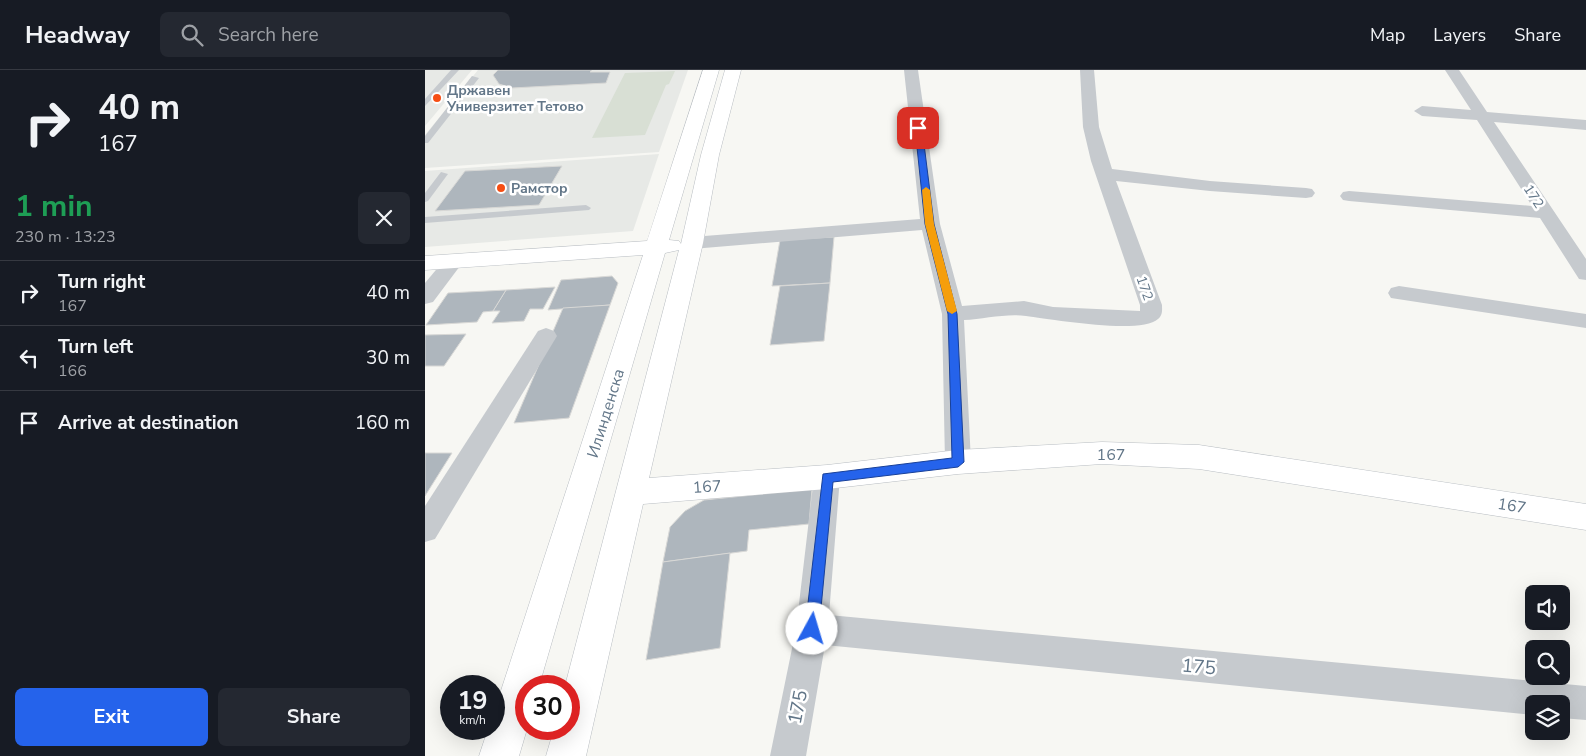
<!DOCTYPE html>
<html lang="en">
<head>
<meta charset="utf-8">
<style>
  body { margin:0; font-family:"Nunito Sans",sans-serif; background:#242831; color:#f1f3f6; height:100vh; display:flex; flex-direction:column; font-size:19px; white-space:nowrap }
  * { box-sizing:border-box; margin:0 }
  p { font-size:16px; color:#9ea1a6 }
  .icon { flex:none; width:28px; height:28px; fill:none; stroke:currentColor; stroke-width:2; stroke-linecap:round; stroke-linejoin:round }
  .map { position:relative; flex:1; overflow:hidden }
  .panel { display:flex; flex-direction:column; background:#171b24; width:425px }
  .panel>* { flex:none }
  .banner { background:#171b24; color:#f1f3f6; overflow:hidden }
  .buttons { position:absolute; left:1100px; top:515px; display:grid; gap:10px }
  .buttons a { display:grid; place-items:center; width:45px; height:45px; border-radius:8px; background:#171b24; box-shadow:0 5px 20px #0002; font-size:25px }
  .speed { position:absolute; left:15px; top:605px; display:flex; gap:10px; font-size:25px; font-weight:700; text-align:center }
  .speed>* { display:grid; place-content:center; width:65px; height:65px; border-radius:50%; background:#171b24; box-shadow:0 5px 20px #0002; line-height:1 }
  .speed small { font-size:12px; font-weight:400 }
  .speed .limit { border:8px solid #d22; background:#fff; color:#111 }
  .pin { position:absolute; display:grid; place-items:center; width:42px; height:42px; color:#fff; margin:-21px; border-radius:10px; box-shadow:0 2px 8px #0006 }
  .me { position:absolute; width:55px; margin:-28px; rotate:6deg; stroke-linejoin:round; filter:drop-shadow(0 0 4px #0008) }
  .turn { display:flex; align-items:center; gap:18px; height:105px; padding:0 15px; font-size:22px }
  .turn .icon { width:65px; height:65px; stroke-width:2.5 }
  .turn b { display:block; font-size:35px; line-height:42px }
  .round { display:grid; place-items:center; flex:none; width:52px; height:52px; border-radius:8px; background:#242831 }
  .headline { display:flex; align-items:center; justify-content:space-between; height:85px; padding:0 15px }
  h1 { font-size:30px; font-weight:700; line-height:38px; color:#1e9e55 }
  .action { display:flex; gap:10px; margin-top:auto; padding:10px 15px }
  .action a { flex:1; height:58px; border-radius:8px; background:#2563eb; color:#fff; font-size:20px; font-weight:700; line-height:58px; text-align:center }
  .action a+a { background:#242831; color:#f1f3f6 }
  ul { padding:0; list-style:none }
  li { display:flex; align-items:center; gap:15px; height:65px; padding:0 15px; border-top:1px solid #363941 }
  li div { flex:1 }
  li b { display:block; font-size:19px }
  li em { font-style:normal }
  header { display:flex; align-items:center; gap:30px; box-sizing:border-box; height:70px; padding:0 25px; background:#171b24; border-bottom:1px solid #363941 }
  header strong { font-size:24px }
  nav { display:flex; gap:28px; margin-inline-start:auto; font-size:18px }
  .search { width:350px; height:45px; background:#242831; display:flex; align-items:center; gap:12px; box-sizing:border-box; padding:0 18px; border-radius:8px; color:#9ea1a6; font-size:19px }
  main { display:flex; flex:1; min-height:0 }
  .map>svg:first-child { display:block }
</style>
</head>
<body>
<header>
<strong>Headway</strong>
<div class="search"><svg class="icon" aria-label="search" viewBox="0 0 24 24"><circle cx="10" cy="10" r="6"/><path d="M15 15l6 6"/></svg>Search here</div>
<nav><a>Map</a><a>Layers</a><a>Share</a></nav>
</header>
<main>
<section class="panel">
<div class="banner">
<div class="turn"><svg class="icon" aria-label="right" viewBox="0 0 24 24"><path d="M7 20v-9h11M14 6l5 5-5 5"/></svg><div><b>40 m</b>167</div></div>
</div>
<div class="headline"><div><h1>1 min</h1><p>230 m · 13:23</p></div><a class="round"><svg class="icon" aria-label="close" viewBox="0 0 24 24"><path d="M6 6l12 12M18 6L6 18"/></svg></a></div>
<ul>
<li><svg class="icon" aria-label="right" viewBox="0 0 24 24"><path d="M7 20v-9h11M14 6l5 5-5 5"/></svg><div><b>Turn right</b><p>167</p></div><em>40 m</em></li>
<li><svg class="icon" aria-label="left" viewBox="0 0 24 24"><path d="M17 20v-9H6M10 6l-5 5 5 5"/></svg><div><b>Turn left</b><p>166</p></div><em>30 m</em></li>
<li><svg class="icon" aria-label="arrive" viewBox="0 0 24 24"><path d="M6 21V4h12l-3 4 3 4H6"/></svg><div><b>Arrive at destination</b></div><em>160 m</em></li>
</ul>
<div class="action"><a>Exit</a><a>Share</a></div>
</section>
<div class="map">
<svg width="1161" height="686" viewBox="0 0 1161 686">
  <rect width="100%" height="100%" fill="#f7f7f3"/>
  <g fill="#e7e9e6">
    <polygon points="0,0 47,0 0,56"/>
    <polygon points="53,0 263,0 234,82 0,98 0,65"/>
    <polygon points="234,84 208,161 0,177 0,101"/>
  </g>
  <polygon fill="#d8dfd4" points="250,1 244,14 241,15 220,65 167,68 200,3"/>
  <g fill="#aeb6bd" stroke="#d8d8d6">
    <polygon points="73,0 167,0 165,2 185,2 181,13 87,18 74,14 68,5"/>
    <polygon points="137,96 114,135 10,141 40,101"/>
    <polygon points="409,167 405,213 347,216 355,170"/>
    <polygon points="187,206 193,213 185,235 123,240 136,210"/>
    <polygon points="405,213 399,271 345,275 355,216"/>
    <polygon points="130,217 118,239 105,239 99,251 67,253 75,241 68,241 81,220"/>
    <polygon points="81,220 68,241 58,242 52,252 1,255 23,223"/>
    <polygon points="185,235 144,348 89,353 138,238"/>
    <polygon points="41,264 19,296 0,296 0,265"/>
    <polygon points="0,383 27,383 0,426"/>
    <polygon points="387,419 384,454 324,460 322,481 238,492 245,457 260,441 279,430"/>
    <polygon points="305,483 295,578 221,590 238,492"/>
  </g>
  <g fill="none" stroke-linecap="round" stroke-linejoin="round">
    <g stroke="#b8bdc2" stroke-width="1">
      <polygon id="secondary" points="278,0 294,0 244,170 254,171 256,174 276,85 300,0 316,0 294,85 278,173 224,408 402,395 533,380 677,372 774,375 1161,434 1161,460 774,399 677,394 533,404 402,419 218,434 161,686 121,686 129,659 144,659 144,616 140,616 254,180 240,183 114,616 101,616 102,659 94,686 54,686 63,659 69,659 69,642 218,185 0,200 0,186 222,171"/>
    </g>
    <g fill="#c6cace" fill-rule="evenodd">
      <polygon points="26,0 34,0 0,36 0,29"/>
      <polygon points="47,6 54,8 3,73 0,73 0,66"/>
      <polygon points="16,102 23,104 3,131 0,132 0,123"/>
      <polygon points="161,135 166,138 164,140 0,153 0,147"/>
    </g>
    <g fill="#c6cace" fill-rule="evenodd">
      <path d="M479 0H493L515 154 537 236 599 231 628 237 715 241V235L666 91 658 57 655 0H669L674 57 687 99 785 111 881 118 887 119 890 123 887 127 881 128 785 121 691 111 737 235C737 240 738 245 733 249 716 265 625 249 601 246 582 243 559 249 539 250L546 392 542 400 533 403 524 400 520 392 517 244 497 160 267 179 260 177 257 173 260 169 267 167 495 149Z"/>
      <polygon points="1020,0 1034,0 1062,42 1161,50 1161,60 1069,52 1161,189 1161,210 1154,209 1115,148 924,131 918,130 915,126 918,122 924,121 1107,136 1052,50 997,46 989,41 997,36 1046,40"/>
      <polygon points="28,186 35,188 38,192 8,232 0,234 0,213 21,188"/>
      <polygon points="974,216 1161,244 1161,258 966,228 963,223 966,218"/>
      <polygon points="121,258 129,261 132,266 10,469 0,472 0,436 113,261"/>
      <polygon points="402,396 412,399 415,407 404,545 1161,616 1161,650 1136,648 1136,634 1109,634 1109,645 400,575 381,686 345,686 371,559 389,407 392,399"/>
    </g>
    <use href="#secondary" fill="#fff" fill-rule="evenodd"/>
  </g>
  <polygon fill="#2563eb" stroke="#184099" points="493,56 497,58 509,154 532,244 539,392 533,397 408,412 394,559 392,564 387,566 382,564 380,559 398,404 527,388 523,244 500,154 490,58"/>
  <polygon fill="#f59e0b" points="501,117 505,120 509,154 532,241 527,244 522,241 500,154 497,120"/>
  <g fill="#f64e14" stroke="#fff" stroke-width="2">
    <circle cx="12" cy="28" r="5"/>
    <circle cx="76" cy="118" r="5"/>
  </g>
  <g text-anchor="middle" stroke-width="5" stroke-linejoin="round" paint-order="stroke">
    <g font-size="14" font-weight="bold" fill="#627688" stroke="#fff" text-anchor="start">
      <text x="22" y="25">Државен<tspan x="22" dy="16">Универзитет Тетово</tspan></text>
      <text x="86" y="123">Рамстор</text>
    </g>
    <g font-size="14" fill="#627688" stroke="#fff">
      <text transform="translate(1109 126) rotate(57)" y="5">172</text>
      <text transform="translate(720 218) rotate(71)" y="5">172</text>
    </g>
    <g font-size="16" fill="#627688" stroke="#fff">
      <text transform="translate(180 343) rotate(-73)" y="6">Илинденска</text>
      <text x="686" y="390">167</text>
      <text transform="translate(282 416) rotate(-4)" y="6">167</text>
      <text transform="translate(1087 435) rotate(9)" y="6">167</text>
    </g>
    <g font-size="19" fill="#627688" stroke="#fff">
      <text transform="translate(774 596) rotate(5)" y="7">175</text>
      <text transform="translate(372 637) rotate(-79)" y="7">175</text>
    </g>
  </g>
</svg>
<div class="buttons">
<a><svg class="icon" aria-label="sound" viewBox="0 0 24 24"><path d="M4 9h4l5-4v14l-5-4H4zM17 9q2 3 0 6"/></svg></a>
<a><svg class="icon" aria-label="search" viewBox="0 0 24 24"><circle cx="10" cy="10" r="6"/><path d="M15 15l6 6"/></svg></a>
<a><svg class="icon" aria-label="layers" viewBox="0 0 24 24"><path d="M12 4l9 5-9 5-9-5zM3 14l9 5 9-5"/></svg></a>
</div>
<div class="speed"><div>19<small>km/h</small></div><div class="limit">30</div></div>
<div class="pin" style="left:493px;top:58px;background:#d93025"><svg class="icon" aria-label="arrive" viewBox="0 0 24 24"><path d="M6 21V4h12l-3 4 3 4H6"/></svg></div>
<svg class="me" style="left:387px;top:559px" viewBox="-20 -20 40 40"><circle r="19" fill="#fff"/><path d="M0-13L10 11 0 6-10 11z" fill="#2563eb"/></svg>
</div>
</main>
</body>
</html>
